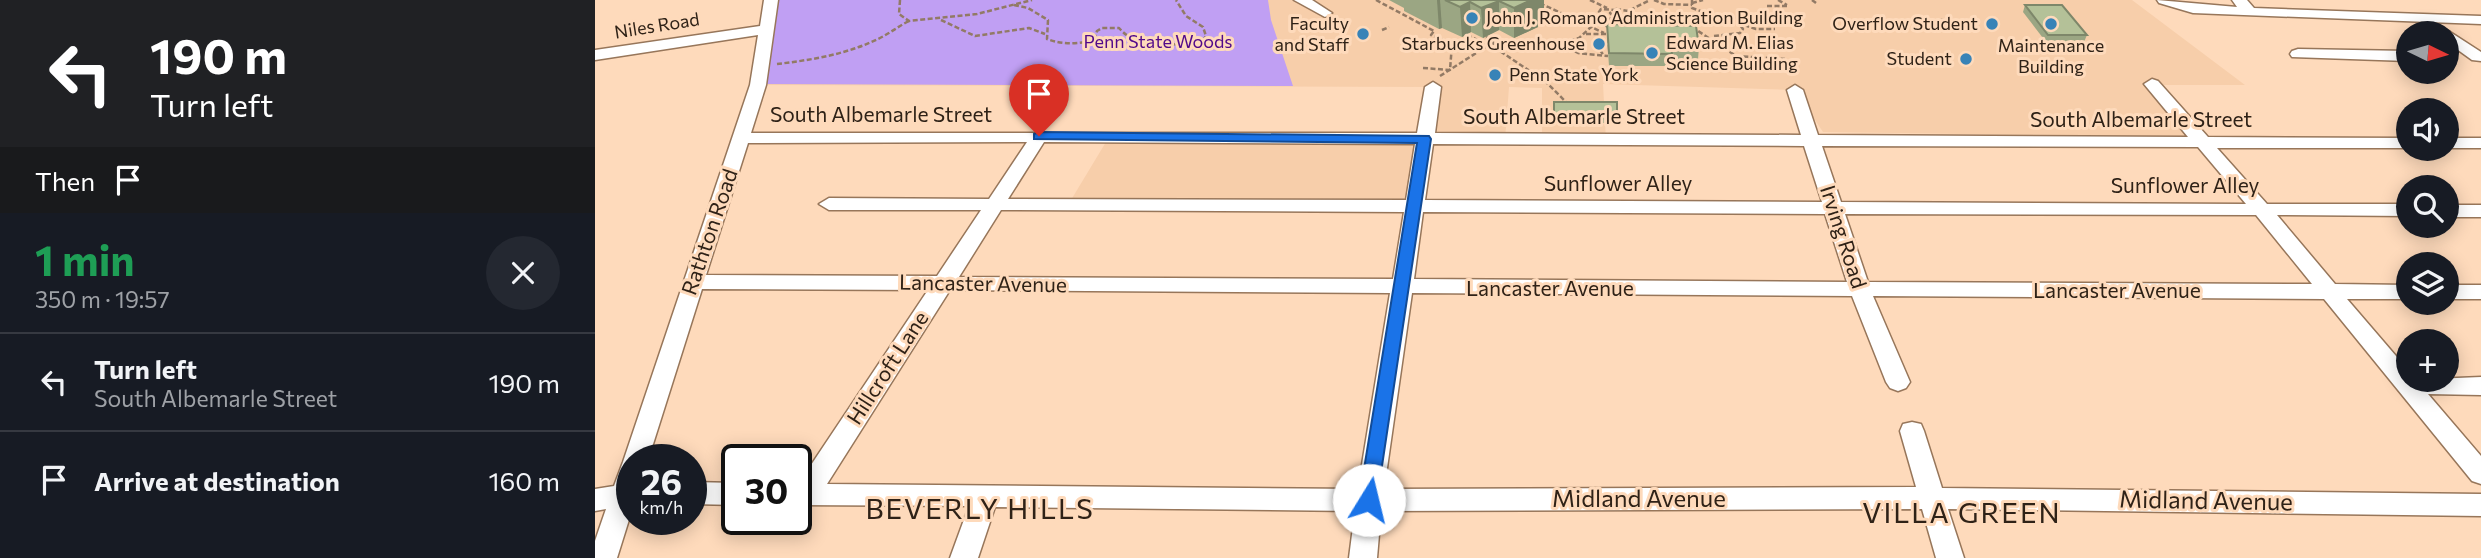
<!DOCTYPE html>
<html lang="en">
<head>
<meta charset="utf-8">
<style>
  body { margin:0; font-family:Commissioner,sans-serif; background:#242831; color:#f1f3f6; height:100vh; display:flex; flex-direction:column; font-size:26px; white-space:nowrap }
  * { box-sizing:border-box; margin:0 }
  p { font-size:23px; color:#9ea1a6 }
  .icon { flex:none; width:38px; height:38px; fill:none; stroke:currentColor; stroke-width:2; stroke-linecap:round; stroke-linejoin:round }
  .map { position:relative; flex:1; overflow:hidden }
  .sheet { display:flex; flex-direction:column; background:#171b24; width:595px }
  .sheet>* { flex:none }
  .guide { background:#202124; color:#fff; overflow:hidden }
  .needle { width:46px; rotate:95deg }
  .controls { position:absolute; left:1801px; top:21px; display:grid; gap:14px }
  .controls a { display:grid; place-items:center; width:63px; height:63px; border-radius:50%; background:#171b24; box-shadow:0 4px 18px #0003; font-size:35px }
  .speed { position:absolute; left:21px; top:444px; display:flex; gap:14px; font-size:35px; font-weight:700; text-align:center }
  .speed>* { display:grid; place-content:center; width:91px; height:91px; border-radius:50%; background:#171b24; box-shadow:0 4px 18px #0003; line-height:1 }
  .speed small { font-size:18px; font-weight:400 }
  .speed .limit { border:4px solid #111; border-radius:10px; background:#fff; color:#111 }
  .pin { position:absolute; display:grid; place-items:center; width:60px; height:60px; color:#fff; margin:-72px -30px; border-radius:50% 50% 50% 0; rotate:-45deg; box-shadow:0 0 7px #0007 }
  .pin .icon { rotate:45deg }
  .me { position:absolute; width:77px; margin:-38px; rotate:9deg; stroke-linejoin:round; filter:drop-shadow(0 0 5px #0008) }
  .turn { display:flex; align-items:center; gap:24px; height:147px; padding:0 35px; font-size:32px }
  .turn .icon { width:91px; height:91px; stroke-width:2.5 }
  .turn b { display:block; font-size:49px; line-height:60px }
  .then { display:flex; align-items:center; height:66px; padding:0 35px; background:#0003; gap:14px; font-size:26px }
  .round { display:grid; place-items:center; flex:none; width:74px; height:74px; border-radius:37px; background:#242831 }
  .summary { display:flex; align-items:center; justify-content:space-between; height:119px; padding:0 35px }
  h1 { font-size:42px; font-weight:700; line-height:52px; color:#1e9e55 }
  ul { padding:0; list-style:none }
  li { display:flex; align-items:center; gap:21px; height:98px; padding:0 35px; border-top:2px solid #363941 }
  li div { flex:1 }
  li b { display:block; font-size:26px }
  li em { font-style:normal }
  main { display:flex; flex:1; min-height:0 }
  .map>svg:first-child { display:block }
</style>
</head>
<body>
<main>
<section class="sheet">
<div class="guide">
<div class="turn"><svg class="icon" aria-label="left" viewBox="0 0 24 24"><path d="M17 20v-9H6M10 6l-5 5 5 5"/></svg><div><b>190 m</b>Turn left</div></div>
<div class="then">Then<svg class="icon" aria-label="arrive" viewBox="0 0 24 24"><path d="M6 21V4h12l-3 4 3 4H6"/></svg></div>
</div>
<div class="summary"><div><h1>1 min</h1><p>350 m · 19:57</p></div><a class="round"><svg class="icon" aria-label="close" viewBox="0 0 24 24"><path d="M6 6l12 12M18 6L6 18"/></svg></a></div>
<ul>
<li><svg class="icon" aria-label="left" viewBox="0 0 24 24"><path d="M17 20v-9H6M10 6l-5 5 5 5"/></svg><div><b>Turn left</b><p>South Albemarle Street</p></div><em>190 m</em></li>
<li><svg class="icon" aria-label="arrive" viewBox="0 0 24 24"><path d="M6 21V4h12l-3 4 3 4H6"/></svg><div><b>Arrive at destination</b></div><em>160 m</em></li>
</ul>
</section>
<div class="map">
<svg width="1886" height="558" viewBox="0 0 1886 558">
  <rect width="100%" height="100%" fill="#fedabb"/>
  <polygon fill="#f7ceaa" points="176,0 1537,0 1650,85 1558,85 1593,137 1228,132 1200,90 1008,84 1011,140 947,140 947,88 914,87 910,140 829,139 818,206 473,205 514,137 829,139 837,87 163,85"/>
  <polygon fill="#c09ff3" points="176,0 673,0 676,20 698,86 167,84"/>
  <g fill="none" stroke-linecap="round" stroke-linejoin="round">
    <g stroke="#97765a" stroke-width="3">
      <g id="minor">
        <path d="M169 0H183L171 85 156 133H822L830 87 838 82 846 87 840 133 1206 135 1192 90 1200 85 1208 90 1223 135 1593 137 1549 84 1557 79 1563 81 1613 137 1813 138V148H1622L1672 204H1813V216L1682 215 1740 284 1813 285V299H1752L1813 370V380L1886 377V395L1833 394 1886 456V484L1877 481 1729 299 1278 296 1315 382 1311 388 1303 391 1295 388 1291 382 1257 296 817 293 789 489 1321 487 1305 431 1308 424 1317 422 1326 424 1329 431 1347 488 1886 494V516L1353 509 1369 558H1341L1327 509 786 511 782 558H754L760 511 400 507 383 558H355L374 506 201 505V483H204L333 290 107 289 53 460H37V510L22 558H0V541L11 509 0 511V489L19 486 28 462 155 85 163 35 0 60V50L165 26ZM432 142 394 199 234 198 224 204 234 210H386L342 276 111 275 153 143ZM449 142 820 144 811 200 413 199ZM838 144 1209 146 1227 202 830 200ZM1227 146 1603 147 1651 204 1246 202ZM406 210 809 212 798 279 364 277ZM828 212 1230 214 1252 282 819 279ZM1250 214 1661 215 1717 284 1273 282ZM355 290 795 293 763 489 232 484Z"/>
        <polygon points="699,0 717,0 737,13 730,17"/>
        <polygon points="1562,0 1642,7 1637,0 1652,0 1659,8 1886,16 1886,24 1598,13 1564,3"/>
        <polygon points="1852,30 1886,52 1886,61 1877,60 1852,42 1852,33 1846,33"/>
        <polygon points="1703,49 1813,51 1813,61 1697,57 1695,54 1697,51"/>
        <rect x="1852" y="138" width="34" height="10"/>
        <rect x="1852" y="205" width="34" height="12"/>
        <rect x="1852" y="285" width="34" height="14"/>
        <polygon points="96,482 142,483 142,505 96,504"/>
      </g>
    </g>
    <g stroke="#927a65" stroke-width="2.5" stroke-dasharray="5 2.5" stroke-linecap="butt">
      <polyline points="305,0 304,14 314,21 382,14 437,0"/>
      <polyline points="781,0 839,31"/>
      <polyline points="938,0 1009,33"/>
      <polyline points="995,0 1012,8"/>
      <polyline points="1059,0 1069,4 1097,5"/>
      <polyline points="1097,0 1097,8 1117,15"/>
      <polyline points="1183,0 1192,5"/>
      <polyline points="1217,0 1221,3"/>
      <polyline points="1097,3 1108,0"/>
      <path d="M419 5 433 8 453 20 452 39C468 45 483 44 499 40L502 31 507 28H524C546 53 580 45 609 39L611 36 608 27 591 16 581 0"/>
      <polyline points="1172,6 1194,6"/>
      <path d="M1021 9 1034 11 1036 16C1028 19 1021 19 1015 13Z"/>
      <polyline points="1035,10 1055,0"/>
      <polyline points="1036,14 1198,19"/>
      <polyline points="1059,15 1061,30"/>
      <polyline points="1128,18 1161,29 1180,29"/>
      <polyline points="346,20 380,36 434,28 450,34"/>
      <polyline points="1344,20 1355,20"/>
      <polyline points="1097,27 1141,56 1190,59"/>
      <polyline points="1015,28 1004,22 1002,15 1006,9 1019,10"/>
      <polyline points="787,30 794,27"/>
      <polyline points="991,34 1013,34"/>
      <polyline points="872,35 889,43 957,45 984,38 996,27 1019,17"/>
      <polyline points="1119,36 1145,33 1148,29 1145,25"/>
      <polyline points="891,37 898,40 899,47 951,82 973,104"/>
      <polyline points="967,44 983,53 1013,56"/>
      <polyline points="1005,50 1009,56"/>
      <path d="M182 64C217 60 253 54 285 38 295 33 304 26 314 21"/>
      <polyline points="828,68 855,70 857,44 836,35 839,31"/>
      <polyline points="845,76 897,43"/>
    </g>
    <use href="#minor" fill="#fff" fill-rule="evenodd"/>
  </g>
  <g fill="#9ba683">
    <polygon points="794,0 949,0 949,10 943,13 943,27 919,38 904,30 888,38 876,32 867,37 847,28 844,29 809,11 809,8"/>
    <polygon points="1430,5 1492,35 1489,42 1451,42 1428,12"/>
    <polygon points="1012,24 1104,47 1103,59 1090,59 1090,62 1076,62 1076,66 1014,66 1012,37"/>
    <polygon points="959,102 1022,116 1022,123 959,123"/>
  </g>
  <g fill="#7e876a">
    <polygon points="842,0 845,0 847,28 844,29"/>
    <polygon points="927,0 949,0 949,10 943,13 943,27 919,38 919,8"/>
    <polygon points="904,1 904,30 888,38 886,8"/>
    <polygon points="875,2 876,32 867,37 865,7"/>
  </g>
  <g fill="#b4c198" stroke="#7e876a" stroke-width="2">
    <polygon points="850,0 936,0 919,8 904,1 886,8 875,2 865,7"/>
    <polygon points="1430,5 1467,5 1492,35 1453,35"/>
    <polygon points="1012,24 1101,26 1104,47 1091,46 1091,49 1076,49 1077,54 1014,53"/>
    <rect x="959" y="102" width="63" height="14"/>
  </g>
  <polygon fill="#1a73e8" stroke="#114b97" stroke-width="2" points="444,132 834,136 836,139 781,506 774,508 766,506 764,500 822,143 439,139 439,134"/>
  <g fill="#3883b7" stroke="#fedabb" stroke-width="2.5">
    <circle cx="877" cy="18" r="7"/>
    <circle cx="1397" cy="24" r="7"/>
    <circle cx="1456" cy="24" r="7"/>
    <circle cx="768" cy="34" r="7"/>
    <circle cx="1004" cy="44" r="7"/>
    <circle cx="1057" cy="53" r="7"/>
    <circle cx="1371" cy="59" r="7"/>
    <circle cx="900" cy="75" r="7"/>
  </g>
  <g text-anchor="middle" stroke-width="6" stroke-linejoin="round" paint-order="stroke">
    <g font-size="18" fill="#2f2217" stroke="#fedabb" text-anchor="end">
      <text x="891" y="24" text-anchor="start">John J. Romano Administration Building</text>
      <text x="754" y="30">Faculty<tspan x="754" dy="21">and Staff</tspan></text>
      <text x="1383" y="30">Overflow Student</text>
      <text x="1071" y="49" text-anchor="start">Edward M. Elias<tspan x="1071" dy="21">Science Building</tspan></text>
      <text x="990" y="50">Starbucks Greenhouse</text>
      <text x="1456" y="52" text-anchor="middle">Maintenance<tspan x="1456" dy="21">Building</tspan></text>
      <text x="1357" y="65">Student</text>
      <text x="914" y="81" text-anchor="start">Penn State York</text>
    </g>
    <g font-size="18" fill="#2f2217" stroke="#fedabb">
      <text transform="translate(62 26) rotate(-9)" y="6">Niles Road</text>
    </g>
    <g font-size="18" fill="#51098a" stroke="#fedabb">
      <text x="563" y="48">Penn State Woods</text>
    </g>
    <g font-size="21" fill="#2f2217" stroke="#fedabb">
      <text x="286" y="122">South Albemarle Street</text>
      <text x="979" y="124">South Albemarle Street</text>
      <text x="1546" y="127">South Albemarle Street</text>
      <text x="1023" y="191">Sunflower Alley</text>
      <text x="1590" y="193">Sunflower Alley</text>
      <text transform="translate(115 232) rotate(-71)" y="7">Rathton Road</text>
      <text transform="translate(1248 237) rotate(72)" y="7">Irving Road</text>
      <text transform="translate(388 284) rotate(1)" y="7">Lancaster Avenue</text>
      <text x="955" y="296">Lancaster Avenue</text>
      <text x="1522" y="298">Lancaster Avenue</text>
      <text transform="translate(293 368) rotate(-57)" y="7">Hillcroft Lane</text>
    </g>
    <g font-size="24" fill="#2f2217" stroke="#fedabb">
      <text x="1044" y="507">Midland Avenue</text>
      <text transform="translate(1611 501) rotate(1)" y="8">Midland Avenue</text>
    </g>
    <g font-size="28" letter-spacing="2" fill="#2f2217" stroke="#fedabb">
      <text x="385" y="519">BEVERLY HILLS</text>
      <text x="1367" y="523">VILLA GREEN</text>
    </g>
  </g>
</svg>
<div class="controls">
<a><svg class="needle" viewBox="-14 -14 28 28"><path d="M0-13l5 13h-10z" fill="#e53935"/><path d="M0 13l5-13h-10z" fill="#9ea1a6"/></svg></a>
<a><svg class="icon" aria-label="sound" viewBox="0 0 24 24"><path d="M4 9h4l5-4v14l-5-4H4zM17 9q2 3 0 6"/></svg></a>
<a><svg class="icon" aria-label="search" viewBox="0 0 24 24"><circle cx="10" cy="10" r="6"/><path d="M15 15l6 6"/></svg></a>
<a><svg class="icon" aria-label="layers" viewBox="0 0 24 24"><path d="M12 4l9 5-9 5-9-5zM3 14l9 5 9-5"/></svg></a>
<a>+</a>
</div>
<div class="speed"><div>26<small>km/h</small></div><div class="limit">30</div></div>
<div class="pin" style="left:444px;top:136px;background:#d93025"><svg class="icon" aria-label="arrive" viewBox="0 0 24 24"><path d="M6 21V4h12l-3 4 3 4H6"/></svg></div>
<svg class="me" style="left:774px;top:500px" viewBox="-20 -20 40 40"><circle r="19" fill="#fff"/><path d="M0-13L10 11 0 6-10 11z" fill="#1a73e8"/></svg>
</div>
</main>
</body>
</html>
